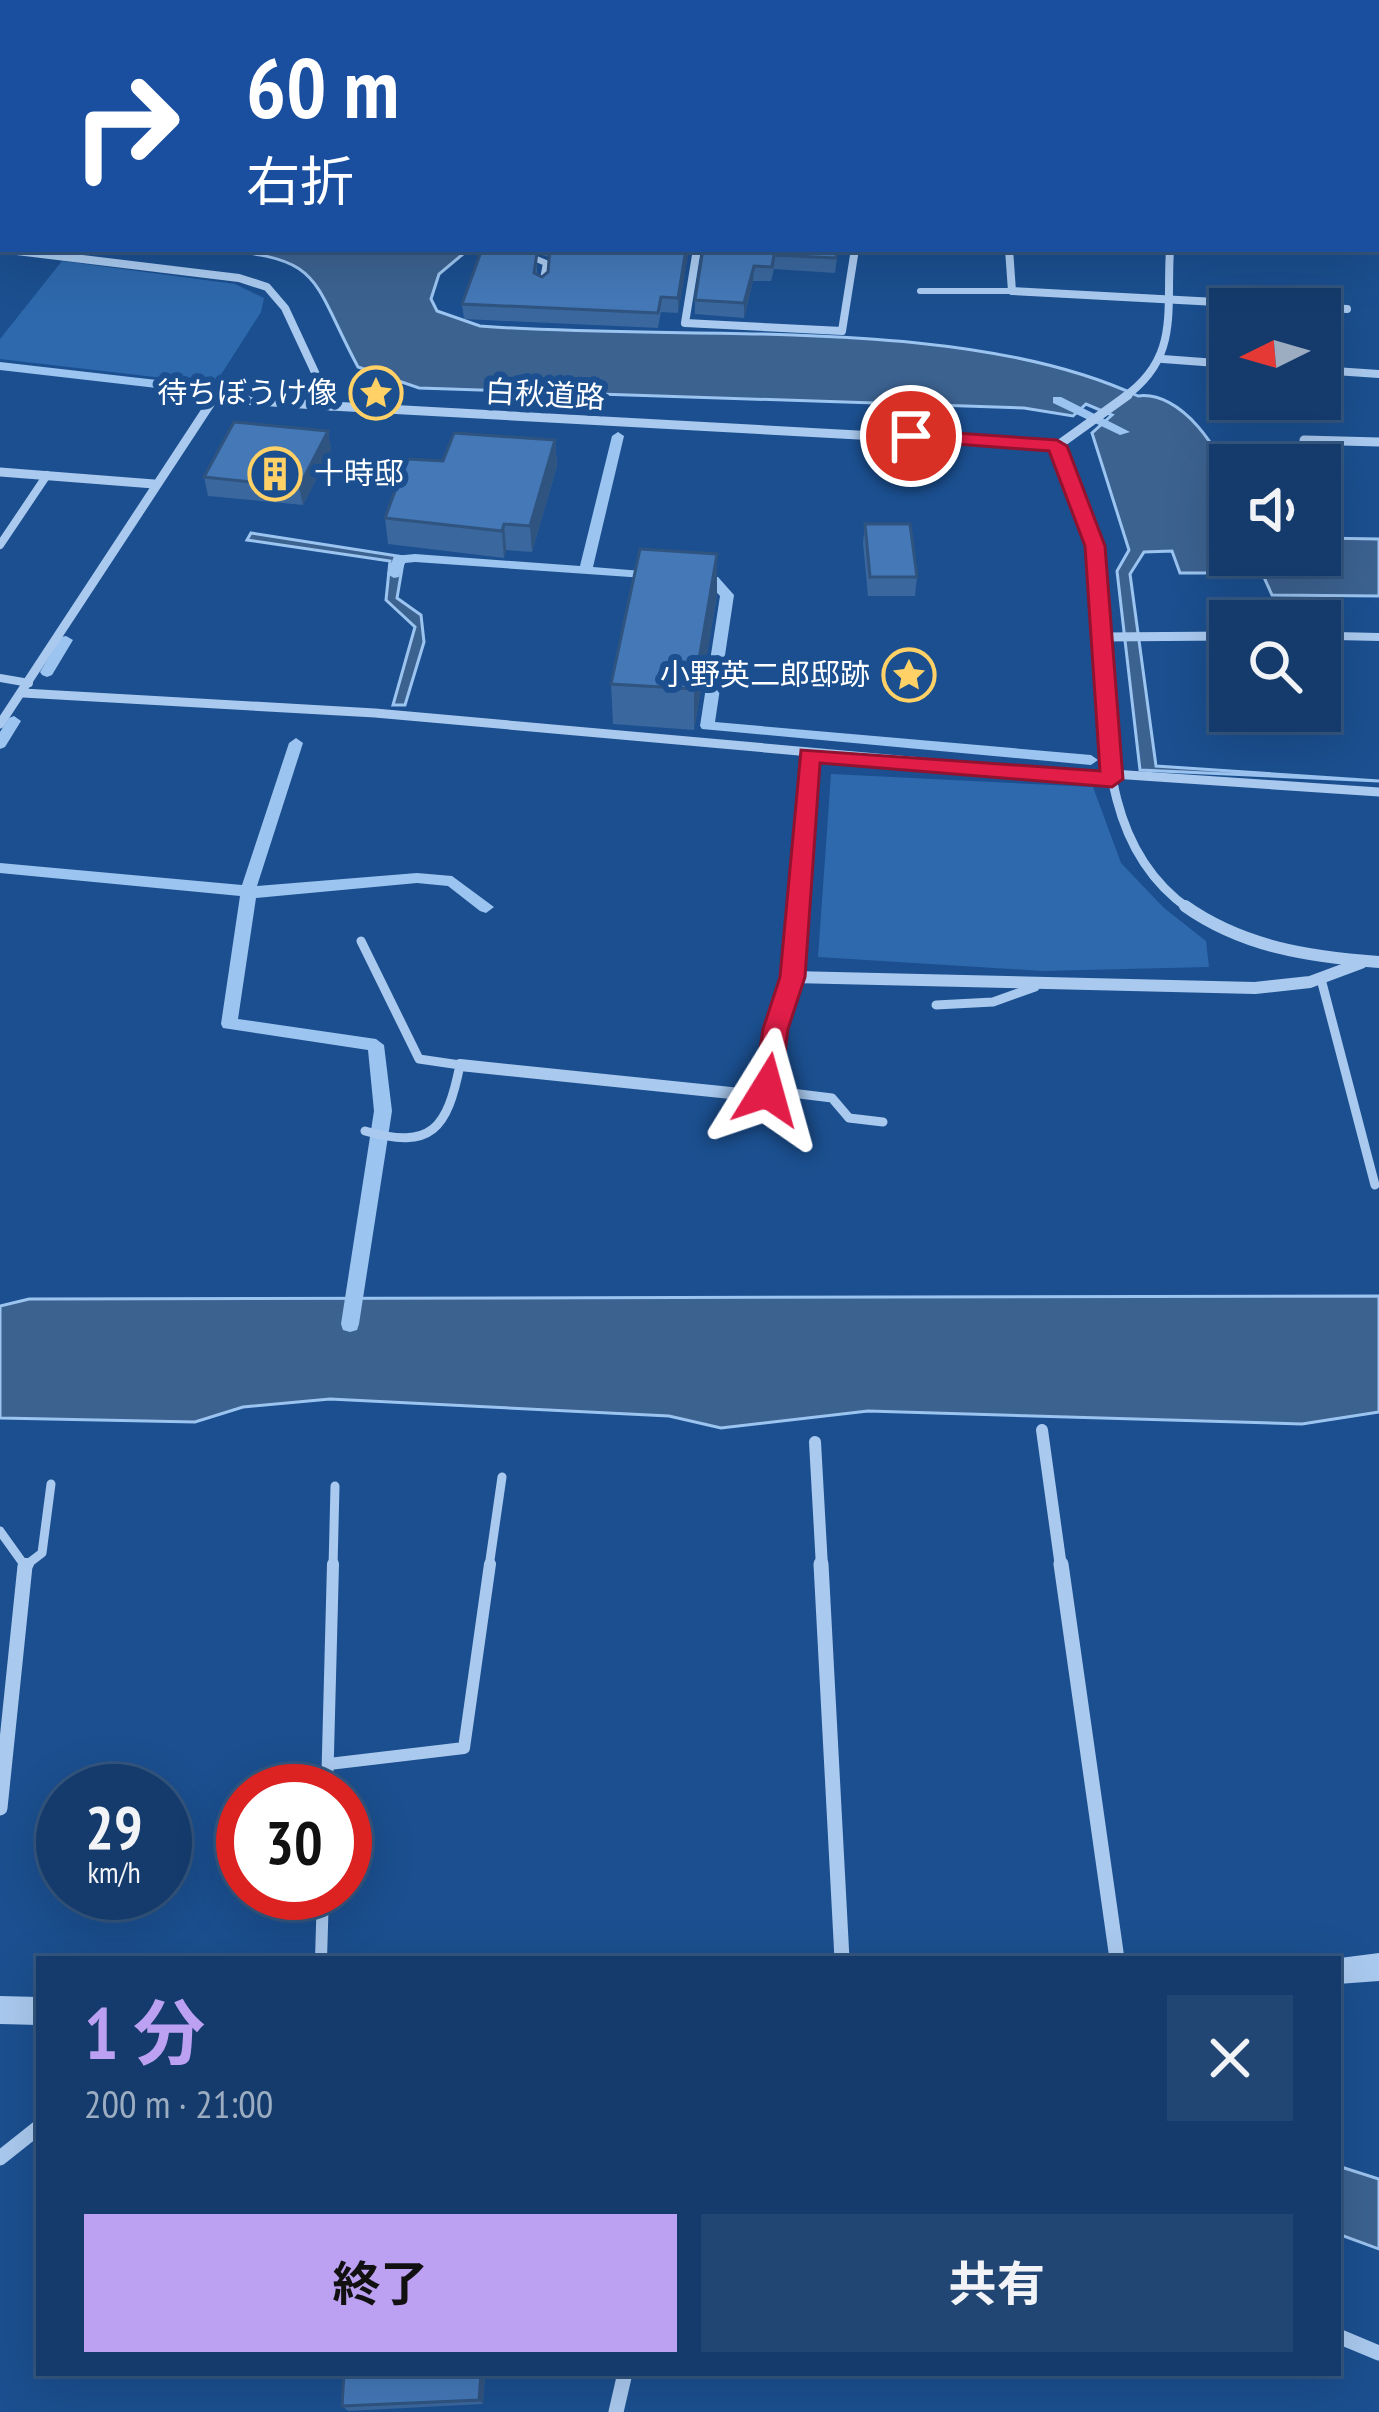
<!DOCTYPE html>
<html lang="ja">
<head>
<meta charset="utf-8">
<style>
  body { margin:0; font-family:"PT Sans Narrow","Noto Sans JP",sans-serif; background:#214673; color:#f1f3f6; height:100vh; display:flex; flex-direction:column; font-size:45px; white-space:nowrap }
  * { box-sizing:border-box; margin:0 }
  p { font-size:39px; color:#9dadc1 }
  .icon { flex:none; width:66px; height:66px; fill:none; stroke:currentColor; stroke-width:2; stroke-linecap:round; stroke-linejoin:round }
  .map { position:relative; flex:1; overflow:hidden }
  .details { position:absolute; left:36px; top:1956px; width:1305px; height:420px; display:flex; flex-direction:column; background:#143b6b; border-radius:0px; box-shadow:0 12px 48px #0002,0 0 0 3px #33557e }
  .details>* { flex:none }
  .guide { position:absolute; left:0px; top:0px; width:1380px; height:252px; box-shadow:0 12px 48px #0002,0 0 0 3px #33557e; background:#1a4fa0; color:#fff; overflow:hidden }
  .needle { width:78px; rotate:265deg }
  .buttons { position:absolute; left:1209px; top:288px; display:grid; gap:24px }
  .buttons a { display:grid; place-items:center; width:132px; height:132px; border-radius:0px; background:#143b6b; box-shadow:0 12px 48px #0002,0 0 0 3px #33557e; font-size:60px }
  .speed { position:absolute; left:36px; top:1764px; display:flex; gap:24px; font-size:60px; font-weight:700; text-align:center }
  .speed>* { display:grid; place-content:center; width:156px; height:156px; border-radius:50%; background:#143b6b; box-shadow:0 12px 48px #0002,0 0 0 3px #33557e; line-height:1 }
  .speed small { font-size:30px; font-weight:400 }
  .speed .limit { border:18px solid #d22; background:#fff; color:#111 }
  .pin { position:absolute; display:grid; place-items:center; width:102px; height:102px; color:#fff; margin:-51px; border:6px solid #fff; border-radius:50%; box-shadow:0 3px 12px #0007 }
  .me { position:absolute; width:132px; margin:-66px; rotate:8deg; stroke-linejoin:round; filter:drop-shadow(0 0 9px #0008) }
  .turn { display:flex; align-items:center; gap:42px; height:252px; padding:0 48px; font-size:54px }
  .turn .icon { width:156px; height:156px; stroke-width:2.5 }
  .turn b { display:block; font-size:84px; line-height:102px }
  .round { display:grid; place-items:center; flex:none; width:126px; height:126px; border-radius:0px; background:#214673 }
  .headline { display:flex; align-items:center; justify-content:space-between; height:204px; padding:0 48px }
  h1 { font-size:72px; font-weight:700; line-height:90px; color:#bca0f2 }
  .cta { display:flex; gap:24px; margin-top:auto; padding:24px 48px }
  .cta a { flex:1; height:138px; border-radius:0px; background:#bca0f2; color:#111; font-size:48px; font-weight:700; line-height:138px; text-align:center }
  .cta a+a { background:#214673; color:#f1f3f6 }
  .map>svg:first-child { display:block }
</style>
</head>
<body>
<div class="map">
<svg width="1379" height="2412" viewBox="0 0 1379 2412">
  <rect width="100%" height="100%" fill="#1b4f8f"/>
  <g fill="#2e69ad">
    <polygon points="62,261 235,284 264,298 261,312 215,384 0,359 0,339"/>
    <polygon points="831,774 1093,787 1121,863 1164,908 1206,941 1209,967 1043,971 818,957"/>
  </g>
  <g fill="#3c6290" stroke="#9cc4f0" stroke-width="3">
    <path d="M210 249H469L439 274 431 299 437 311 480 326C678 342 960 313 1138 396 1180 390 1224 451 1230 489 1233 510 1230 534 1230 555H1320V538L1379 539V596L1272 595 1262 573H1180L1172 551 1144 552 1130 574 1156 766 1379 781 1140 770 1117 571 1129 550 1092 433 1112 415 1086 404 1073 416 1024 408 419 388 358 367C309 275 325 258 210 249Z"/>
    <polygon points="251,533 404,557 397,598 421,615 424,642 405,705 393,705 415,627 386,600 390,561 247,540"/>
    <polygon points="1379,1296 1379,1412 1302,1424 868,1411 721,1428 669,1416 330,1399 243,1407 195,1422 0,1418 0,1306 29,1299"/>
    <polygon points="1338,2166 1379,2179 1379,2249 1338,2234"/>
  </g>
  <g fill="none" stroke-linecap="round" stroke-linejoin="round">
    <g fill="#9cc4f0" fill-rule="evenodd">
      <polygon points="0,362 209,386 215,390 209,394 0,370"/>
      <polygon points="1053,397 1061,397 1130,432 1120,435 1053,403"/>
      <polygon points="618,432 624,436 593,567 654,572 661,576 659,579 415,562 405,563 399,577 394,578 387,574 394,556 415,554 580,566 612,436"/>
      <polygon points="694,575 718,577 734,595 715,722 1091,755 1098,760 1091,765 702,729 700,726 720,596 709,584 689,582 687,579"/>
      <polygon points="66,636 73,640 52,675 47,677 42,675 40,672 61,637"/>
      <polygon points="14,716 21,721 5,747 0,749 0,732 9,718"/>
      <polygon points="296,738 303,743 257,886 417,873 452,876 494,907 486,913 480,911 448,886 417,883 256,898 238,1019 376,1039 384,1045 392,1111 359,1324 357,1330 350,1332 343,1330 341,1324 374,1111 368,1050 223,1028 221,1024 240,896 0,873 0,863 242,885 289,743"/>
    </g>
    <g stroke="#a9c9ee" stroke-width="6">
      <polyline points="534,258 546,263 542,284"/>
      <polyline points="920,291 1012,291"/>
    </g>
    <g stroke="#a9c9ee" stroke-width="8">
      <polyline points="0,545 47,475"/>
      <polyline points="1336,636 1379,637"/>
      <polyline points="0,678 29,683"/>
    </g>
    <g stroke="#a9c9ee" stroke-width="9">
      <path d="M361 941 419 1059 460 1065C447 1129 432 1150 365 1131"/>
      <polyline points="1321,979 1375,1185"/>
      <polyline points="936,1005 993,1002 1035,987"/>
      <polyline points="767,1090 832,1098 849,1118 883,1122"/>
      <polyline points="0,1531 25,1566 42,1553 51,1484"/>
      <polyline points="333,1567 335,1486"/>
      <polyline points="489,1567 502,1477"/>
    </g>
    <g stroke="#a9c9ee" stroke-width="12">
      <polyline points="24,1564 28,1564"/>
      <polyline points="329,1764 464,1748 490,1564"/>
      <polyline points="327,1791 333,1564"/>
      <polyline points="321,1959 323,1893"/>
    </g>
    <g stroke="#a9c9ee" stroke-width="8">
      <polyline points="0,249 239,278 267,287 285,308 327,398"/>
      <polyline points="697,249 685,323 842,331 855,249"/>
      <polyline points="1009,249 1012,291 1347,309"/>
      <polyline points="1163,359 1230,364"/>
      <polyline points="1320,370 1379,374"/>
      <polyline points="214,398 220,398"/>
      <path d="M1123 398C1180 358 1166 313 1170 249"/>
    </g>
    <g stroke="#a9c9ee" stroke-width="9">
      <path d="M326 395 331 406 1057 446C1070 480 1089 513 1095 550 1117 669 1075 829 1189 909"/>
      <polyline points="1304,440 1379,442"/>
      <polyline points="1057,446 1128,395"/>
      <polyline points="0,472 154,484"/>
      <polyline points="1320,636 1336,636"/>
      <polyline points="1102,637 1230,636"/>
      <polyline points="23,693 375,713 1112,779"/>
      <polyline points="0,724 214,398 331,406"/>
      <polyline points="1113,774 1379,792"/>
      <polyline points="797,909 809,755"/>
    </g>
    <g stroke="#a9c9ee" stroke-width="12">
      <path d="M1185 906C1243 947 1310 957 1379 962"/>
      <polyline points="792,977 797,906"/>
      <polyline points="460,1065 760,1096 767,1090 776,1029 792,977 1255,988 1310,982 1361,963"/>
      <polyline points="1042,1430 1061,1567"/>
      <polyline points="815,1442 822,1567"/>
    </g>
    <g stroke="#a9c9ee" stroke-width="15">
      <polyline points="821,1564 842,1959"/>
      <polyline points="1061,1564 1117,1959"/>
      <polyline points="0,1808 25,1566"/>
      <polyline points="0,2158 39,2127"/>
      <polyline points="1338,2336 1379,2353"/>
      <polyline points="616,2412 625,2373"/>
    </g>
    <g fill="#a9c9ee" fill-rule="evenodd">
      <polygon points="1379,1953 1379,1981 1338,1984 1338,1959 1332,1959"/>
      <polygon points="0,1996 39,1997 39,2025 0,2024"/>
    </g>
  </g>
  <g fill="#3a679d" fill-rule="evenodd">
    <polygon points="1352,0 1379,0 1379,143 1377,143 1377,3 1351,3"/>
    <path d="M515 249H689L678 313 661 312 658 328 464 319 462 304ZM537 254 549 257 548 272 542 277 537 274Z"/>
    <polygon points="703,249 838,249 835,273 774,269 771,281 753,281 744,318 695,314 695,300"/>
    <polygon points="328,431 331,450 303,505 208,496 204,477"/>
    <polygon points="555,440 557,466 532,552 506,550 504,558 388,544 385,518 443,461"/>
    <polygon points="865,524 917,577 915,596 868,596 863,543"/>
    <polygon points="717,554 717,595 694,730 613,724 611,684"/>
    <polygon points="485,2373 483,2404 348,2411 342,2406"/>
  </g>
  <g fill="#305480">
    <polygon points="686,249 689,249 678,313 678,298"/>
    <polygon points="754,266 753,281 744,318 744,303"/>
    <polygon points="328,431 331,450 303,505 299,487"/>
    <polygon points="555,440 557,466 532,552 530,526"/>
    <polygon points="504,524 506,550 504,558 502,531"/>
    <polygon points="717,554 717,595 694,730 694,689"/>
    <polygon points="481,2373 485,2373 483,2404 479,2400"/>
  </g>
  <g fill="#4478b7" stroke="#305480" stroke-width="3">
    <polygon points="1361,0 1379,0 1379,100 1377,89 1377,3 1362,3"/>
    <polygon points="482,249 513,249 537,253 534,273 542,277 548,272 550,249 686,249 678,298 661,297 658,313 462,304"/>
    <polygon points="703,249 837,249 836,258 774,255 772,267 754,266 744,303 695,300"/>
    <polygon points="234,422 328,431 299,487 204,477"/>
    <polygon points="454,433 555,440 530,526 504,524 502,531 385,518 407,459 443,461"/>
    <polygon points="865,524 910,524 917,577 870,577"/>
    <polygon points="640,549 717,554 694,689 611,684"/>
    <polygon points="344,2373 481,2373 479,2400 342,2406"/>
  </g>
  <polygon fill="#e11d48" stroke="#92132f" stroke-width="3" points="911,430 1057,440 1067,446 1105,546 1123,779 1112,787 820,763 805,977 788,1029 780,1090 767,1100 754,1090 763,1029 780,977 801,750 1100,771 1085,546 1049,451 904,440 904,432"/>
  <defs>
    <g id="sight-ring" transform="scale(2.7)"><circle r="9.5" fill="#1b4f8f" stroke="#ffd166" stroke-width="1.5"/><path d="M0-6L1.8-2.2L6-1.7L2.9 1.2L3.7 5.4L0 3.3L-3.7 5.4L-2.9 1.2L-6-1.7L-1.8-2.2Z" fill="#ffd166"/></g>
    <g id="building-ring" transform="scale(2.7)"><circle r="9.5" fill="#1b4f8f" stroke="#ffd166" stroke-width="1.5"/><path d="M-4-6H4V6H1V3H-1V6H-4ZM-2.5-4.3h1.7v1.8h-1.7ZM.8-4.3h1.7v1.8H.8ZM-2.5-1h1.7V.8h-1.7ZM.8-1h1.7V.8H.8Z" fill="#ffd166"/></g>
  </defs>
  <g fill-rule="evenodd">
    <use href="#sight-ring" x="376" y="393"/>
    <use href="#building-ring" x="275" y="474"/>
    <use href="#sight-ring" x="909" y="675"/>
  </g>
  <g text-anchor="middle" stroke-width="12" stroke-linejoin="round" paint-order="stroke">
    <g font-size="30" fill="#fff" stroke="#1b4f8f" text-anchor="end">
      <text x="337" y="403">待ちぼうけ像</text>
      <text x="314" y="484" text-anchor="start">十時邸</text>
      <text x="870" y="685">小野英二郎邸跡</text>
    </g>
    <g font-size="30" fill="#fff" stroke="#1b4f8f">
      <text transform="translate(545 395) rotate(3)" y="10">白秋道路</text>
    </g>
  </g>
</svg>
<div class="buttons">
<a><svg class="needle" viewBox="-14 -14 28 28"><path d="M0-13l5 13h-10z" fill="#e53935"/><path d="M0 13l5-13h-10z" fill="#9dadc1"/></svg></a>
<a><svg class="icon" aria-label="sound" viewBox="0 0 24 24"><path d="M4 9h4l5-4v14l-5-4H4zM17 9q2 3 0 6"/></svg></a>
<a><svg class="icon" aria-label="search" viewBox="0 0 24 24"><circle cx="10" cy="10" r="6"/><path d="M15 15l6 6"/></svg></a>
</div>
<div class="speed"><div>29<small>km/h</small></div><div class="limit">30</div></div>
<div class="pin" style="left:911px;top:436px;background:#d93025"><svg class="icon" aria-label="arrive" viewBox="0 0 24 24"><path d="M6 21V4h12l-3 4 3 4H6"/></svg></div>
<svg class="me" style="left:767px;top:1090px" viewBox="-20 -20 40 40"><path d="M0-17L14 15 0 8-14 15z" fill="#e11d48" stroke="#fff" stroke-width="4"/></svg>
<div class="guide">
<div class="turn"><svg class="icon" aria-label="right" viewBox="0 0 24 24"><path d="M7 20v-9h11M14 6l5 5-5 5"/></svg><div><b>60 m</b>右折</div></div>
</div>
<section class="details">
<div class="headline"><div><h1>1 分</h1><p>200 m · 21:00</p></div><a class="round"><svg class="icon" aria-label="close" viewBox="0 0 24 24"><path d="M6 6l12 12M18 6L6 18"/></svg></a></div>
<div class="cta"><a>終了</a><a>共有</a></div>
</section>
</div>
</body>
</html>
